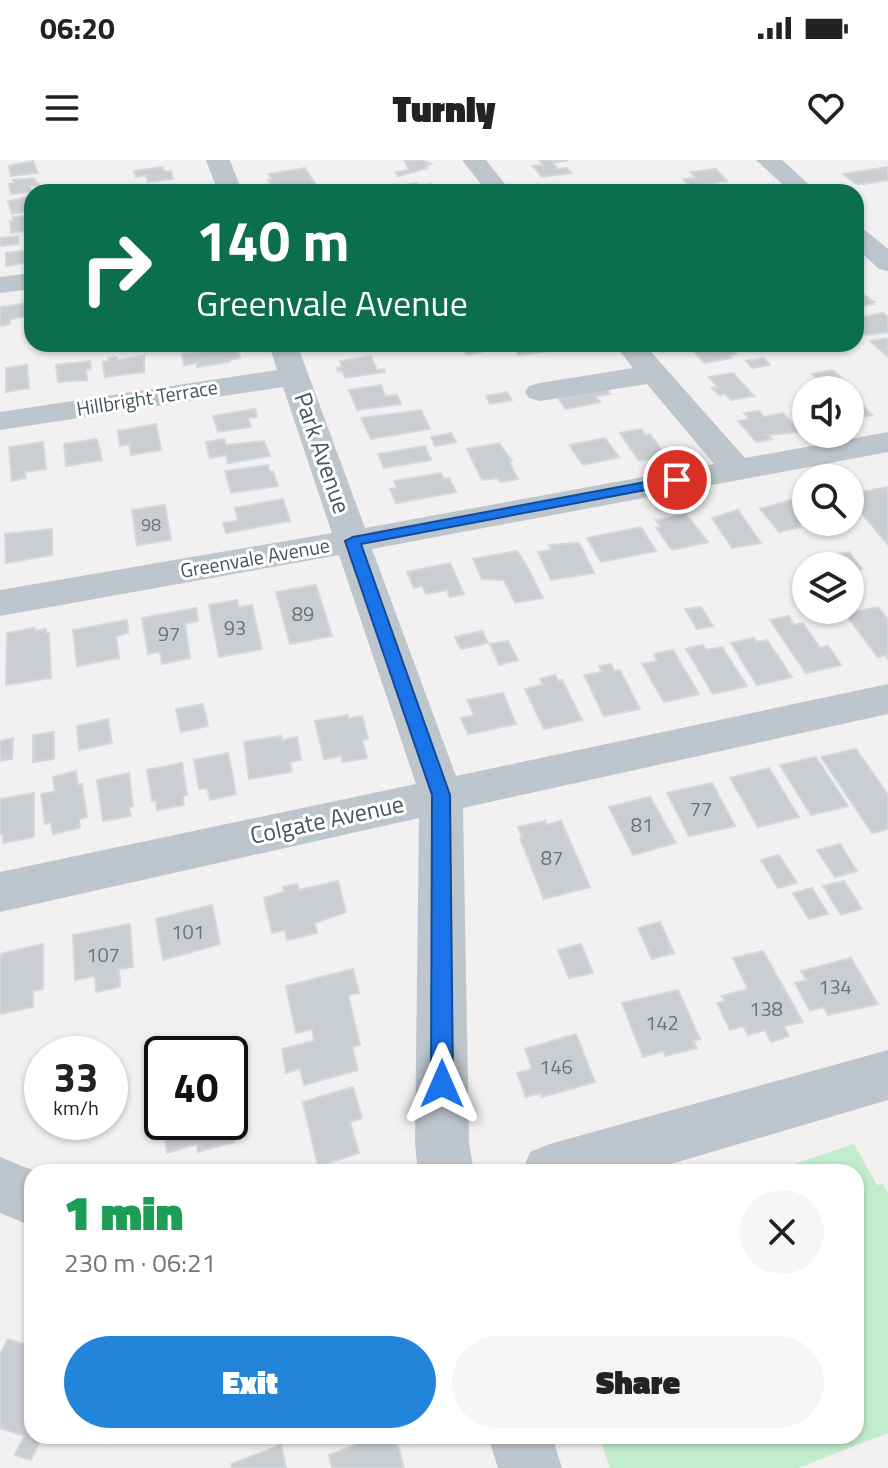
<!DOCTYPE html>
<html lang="en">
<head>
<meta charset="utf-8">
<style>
  body { margin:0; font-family:"Titillium Web",sans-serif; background:#f6f6f6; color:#222; height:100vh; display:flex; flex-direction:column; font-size:30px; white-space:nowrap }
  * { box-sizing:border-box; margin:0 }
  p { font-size:26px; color:#767676 }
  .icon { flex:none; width:44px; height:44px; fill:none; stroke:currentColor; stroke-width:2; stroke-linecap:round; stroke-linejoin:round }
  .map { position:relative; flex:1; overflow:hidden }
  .side { position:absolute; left:24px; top:1004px; width:840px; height:280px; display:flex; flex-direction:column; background:#fff; border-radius:24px; box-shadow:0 2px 6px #0004 }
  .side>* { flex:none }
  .guide { position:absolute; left:24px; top:24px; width:840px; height:168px; border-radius:24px; box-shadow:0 2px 6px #0004; background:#0b6e4f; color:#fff; overflow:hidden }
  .controls { position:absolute; left:792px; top:216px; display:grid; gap:16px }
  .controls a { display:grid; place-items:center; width:72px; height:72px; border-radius:50%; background:#fff; box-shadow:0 2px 6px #0004; font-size:40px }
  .speed { position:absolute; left:24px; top:876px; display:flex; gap:16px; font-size:40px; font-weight:700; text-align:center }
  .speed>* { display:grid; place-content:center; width:104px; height:104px; border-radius:50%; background:#fff; box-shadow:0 2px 6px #0004; line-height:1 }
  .speed small { font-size:20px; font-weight:400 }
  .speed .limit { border:4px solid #111; border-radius:12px; background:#fff; color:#111 }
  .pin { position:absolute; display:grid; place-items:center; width:68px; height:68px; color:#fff; margin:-34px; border:4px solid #fff; border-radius:50%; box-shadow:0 2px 8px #0007 }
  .me { position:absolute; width:88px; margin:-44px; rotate:0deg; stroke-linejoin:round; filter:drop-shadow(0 0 6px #0008) }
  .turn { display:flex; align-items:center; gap:28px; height:168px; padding:0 40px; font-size:36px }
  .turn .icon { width:104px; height:104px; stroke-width:2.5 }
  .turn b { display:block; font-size:56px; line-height:68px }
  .round { display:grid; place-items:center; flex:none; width:84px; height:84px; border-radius:42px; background:#f6f6f6 }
  .head { display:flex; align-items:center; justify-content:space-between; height:136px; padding:0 40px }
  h1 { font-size:48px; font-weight:800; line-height:60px; color:#1e9e55 }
  .action { display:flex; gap:16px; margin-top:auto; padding:16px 40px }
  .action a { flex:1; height:92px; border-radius:48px; background:#2385d9; color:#fff; font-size:32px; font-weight:800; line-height:92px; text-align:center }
  .action a+a { background:#f6f6f6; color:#222 }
  .status { display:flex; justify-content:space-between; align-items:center; height:56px; padding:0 40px; background:#fff; direction:ltr }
  .status svg { height:22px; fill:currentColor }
  header { display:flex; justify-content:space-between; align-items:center; height:104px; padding:0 40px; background:#fff; font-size:36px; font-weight:800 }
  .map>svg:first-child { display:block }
</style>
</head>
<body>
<div class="status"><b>06:20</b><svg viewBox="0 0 49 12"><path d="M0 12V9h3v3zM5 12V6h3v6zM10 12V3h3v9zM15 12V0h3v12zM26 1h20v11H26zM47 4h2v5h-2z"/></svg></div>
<header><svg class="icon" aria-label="menu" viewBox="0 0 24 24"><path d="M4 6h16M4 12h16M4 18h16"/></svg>Turnly<svg class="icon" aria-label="heart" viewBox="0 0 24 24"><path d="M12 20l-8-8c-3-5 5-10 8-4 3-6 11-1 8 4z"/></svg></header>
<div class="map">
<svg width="888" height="1308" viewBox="0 0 888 1308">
  <rect width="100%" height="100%" fill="#f2f0f0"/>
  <polygon fill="#c1edce" points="854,984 877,1025 883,1024 888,1033 888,1273 798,1308 610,1308 599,1276 856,1276 856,1012 770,1012"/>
  <g fill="#caced2" stroke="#d4d7db" stroke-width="2">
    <polygon points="423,0 431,4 426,5 428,8 398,16 396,12 409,10 405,1"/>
    <polygon points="539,0 568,0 553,3 558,9 567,8 571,13 542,17 533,6 543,5"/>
    <polygon points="33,1 38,13 11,16 9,6"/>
    <polygon points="162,7 164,11 171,11 173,19 148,22 146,15 136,17 134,11"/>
    <polygon points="888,7 888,20 864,24 856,24 843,14"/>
    <polygon points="305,8 317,26 278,32 268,20 272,19 269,14"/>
    <polygon points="716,9 727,21 690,26 683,19 696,18 691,12"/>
    <polygon points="33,18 39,25 30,26 31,32 11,34 9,24 14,23 13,20"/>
    <polygon points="417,23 419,26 431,24 439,32 399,31 402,30 399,26"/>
    <polygon points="32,36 32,50 12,54 8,41"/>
    <polygon points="32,55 32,70 11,73 10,61 14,61 13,57"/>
    <polygon points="18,76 19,84 0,86 0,78"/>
    <polygon points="32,90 32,102 6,106 6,93"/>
    <polygon points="856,129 874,142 871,142 873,144 856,147"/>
    <polygon points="29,143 29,156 10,159 10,164 0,166 0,147"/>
    <polygon points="883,153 888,157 888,172 868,175 856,173 856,158"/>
    <polygon points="888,178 888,197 870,181"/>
    <polygon points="459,184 479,184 484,191 467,195"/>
    <polygon points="511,184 563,184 564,186 561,186 563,189 519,195"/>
    <polygon points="727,184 736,194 730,195 732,198 704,203 688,185"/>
    <polygon points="238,189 240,198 230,200 230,202 197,207 197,203 184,205 182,194"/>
    <polygon points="144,196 144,212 105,217 103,202 109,201 108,198 117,197 117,200"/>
    <polygon points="371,196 377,210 384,209 385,212 345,218 342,211 338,212 337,208 342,207 340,201"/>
    <polygon points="764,198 770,205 752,208 746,201"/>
    <polygon points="90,201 91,209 86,210 87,220 58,222 56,205"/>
    <polygon points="27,205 29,228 6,232 6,208"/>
    <polygon points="833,210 846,223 825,227 812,214"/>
    <polygon points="733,213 754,236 731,240 725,234 719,235 712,228 718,227 709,217"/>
    <polygon points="381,225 385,236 397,235 401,244 357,250 349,230"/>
    <polygon points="603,225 610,234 596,236 600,242 566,249 555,234"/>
    <polygon points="507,232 512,240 490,244 486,236"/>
    <polygon points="850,242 860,243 872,255 850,259"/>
    <polygon points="255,249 257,257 248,258 251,267 218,272 213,256"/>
    <polygon points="421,250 430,269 371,279 361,258"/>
    <polygon points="759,251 764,257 783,253 800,272 768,275 772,279 756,282 738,261 749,259 744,253"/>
    <polygon points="156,264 161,290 131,295 129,284 120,286 118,271"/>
    <polygon points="641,269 645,275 650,274 666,296 639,301 620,273"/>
    <polygon points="451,273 456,282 435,286 431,277"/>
    <polygon points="605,278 619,297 583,305 569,285"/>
    <polygon points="97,279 102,300 66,306 64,284"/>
    <polygon points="224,279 226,285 264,281 270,296 228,303 226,295 210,298 206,282"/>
    <polygon points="43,282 46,309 25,312 26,318 12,321 9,287"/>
    <polygon points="499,283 512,301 509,302 518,319 500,322 498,318 482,320 467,289"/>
    <polygon points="425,286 431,300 384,308 378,294"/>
    <polygon points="268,305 270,312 273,311 278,326 231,333 225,311"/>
    <polygon points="441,313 444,319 449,318 456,332 396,343 390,329 397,328 394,321"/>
    <polygon points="888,327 888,385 855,345 850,346 850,334"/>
    <polygon points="283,339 290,361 226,373 223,363 238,361 235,348"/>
    <polygon points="791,340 794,344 801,342 806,348 806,355 803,356 807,362 798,364 800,367 779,372 760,349"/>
    <polygon points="165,345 171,380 137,385 132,350"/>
    <polygon points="738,350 761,383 732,388 712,358"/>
    <polygon points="686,354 708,382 672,390 656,368 661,367 656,360"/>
    <polygon points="641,367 656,391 601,402 587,378"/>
    <polygon points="52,369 52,395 6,403 5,374"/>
    <polygon points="579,383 594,413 551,420 538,392 551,390 549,385"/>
    <polygon points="517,391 528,408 543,438 515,443 504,420 482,419 473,399"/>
    <polygon points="849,392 862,409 850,411 850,406 833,406 826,396"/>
    <polygon points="450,403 464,434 450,437 447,430 426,434 422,426 414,428 407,412"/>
    <polygon points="316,425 332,476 290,484 276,432"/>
    <polygon points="237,440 239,447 252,445 262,489 219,497 209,445"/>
    <polygon points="701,447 713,466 697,469 685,449"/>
    <polygon points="878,447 888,459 888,499 885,495 878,497 845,454"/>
    <polygon points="196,448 198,461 185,464 190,498 162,504 160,492 148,494 142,458"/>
    <polygon points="789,456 794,465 803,463 820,488 828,486 841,505 806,513 770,460"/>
    <polygon points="127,460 128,473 116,476 119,498 77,506 73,470"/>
    <polygon points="34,468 35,471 46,469 46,474 49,473 51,518 6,525 7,473"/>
    <polygon points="482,471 488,483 461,489 455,477"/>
    <polygon points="754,478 756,482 767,480 792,517 757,525 731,483"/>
    <polygon points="508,481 518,500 499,505 490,484"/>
    <polygon points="703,485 706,490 722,487 747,526 713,534 686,489"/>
    <polygon points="673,490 699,534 664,542 642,504 657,501 654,494"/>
    <polygon points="611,504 614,511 620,510 640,549 604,556 584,515 602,512 599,506"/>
    <polygon points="555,515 558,521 562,520 582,560 544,569 525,529 543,525 540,519"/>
    <polygon points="503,533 516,564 468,574 461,558 474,555 467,540"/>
    <polygon points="203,544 208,566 181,572 176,549"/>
    <polygon points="348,555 348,559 362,556 368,579 362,580 367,598 343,602 342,596 324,599 315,561"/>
    <polygon points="108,559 112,583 79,590 77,566"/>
    <polygon points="54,572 54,599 33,602 33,575"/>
    <polygon points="281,576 282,580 297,577 301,600 290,602 292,612 249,619 244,582"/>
    <polygon points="13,578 12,599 0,601 0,581"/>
    <polygon points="856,589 888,635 888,669 872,673 821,597"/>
    <polygon points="228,593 236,634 210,640 207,628 199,629 194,600"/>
    <polygon points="816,597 848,646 811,655 780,605"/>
    <polygon points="182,603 187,635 183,636 184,645 157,650 156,640 152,641 147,610"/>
    <polygon points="769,608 799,657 758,667 730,618"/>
    <polygon points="76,611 78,625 82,624 87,657 79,659 80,668 53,674 51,662 45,664 41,634 55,631 53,617"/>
    <polygon points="129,613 133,646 129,647 131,656 103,661 97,620"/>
    <polygon points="712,623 735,666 689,676 667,633"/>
    <polygon points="34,633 34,677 3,683 3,674 0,674 0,639"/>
    <polygon points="650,637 676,683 633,695 609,647"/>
    <polygon points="545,661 546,665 561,661 590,727 544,739 520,678 522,677 518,667"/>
    <polygon points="840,684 857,711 835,717 817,690"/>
    <polygon points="779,695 797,723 778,728 761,700"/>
    <polygon points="338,721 346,752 315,763 317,773 287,780 285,770 272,773 264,738 284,732 283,727 297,724 299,730"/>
    <polygon points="844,721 862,749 841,755 823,726"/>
    <polygon points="812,728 828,754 809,759 793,733"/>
    <polygon points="212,745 220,784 163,800 156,759"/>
    <polygon points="660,762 674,793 652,799 638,768"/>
    <polygon points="130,764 133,807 119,809 120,827 96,832 95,816 75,820 73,775"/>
    <polygon points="43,784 43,829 33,831 33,847 0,854 0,794"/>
    <polygon points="581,784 593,813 569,818 558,790"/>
    <polygon points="763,791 803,862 784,866 789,876 771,882 765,870 748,875 743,866 730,870 717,843 725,841 721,836 748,829 733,798"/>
    <polygon points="851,798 878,844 828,855 823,847 810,851 795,823 807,820 801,811"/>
    <polygon points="353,809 359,833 348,835 360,885 352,887 358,910 304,925 300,909 286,913 282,889 314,881 312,869 296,873 286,826"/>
    <polygon points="678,830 700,879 693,881 697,888 665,896 664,891 643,897 622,843"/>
    <polygon points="576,874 595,922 542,937 541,933 526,937 517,913 532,909 525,889"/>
    <polygon points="353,927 362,958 350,962 359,993 318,1006 303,942"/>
    <polygon points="163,962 230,962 234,982 198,992 197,984 167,993"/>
    <polygon points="8,1179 30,1186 32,1182 32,1276 42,1276 31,1300 15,1295 24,1276 0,1268 0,1194"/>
    <polygon points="379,1276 395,1276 404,1308 332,1308 329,1295"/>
    <polygon points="281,1285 286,1308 232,1308 231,1304"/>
  </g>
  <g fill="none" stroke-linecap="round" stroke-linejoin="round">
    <g fill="#bcc6cc" fill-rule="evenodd">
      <polygon points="206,0 230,0 242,32 218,32"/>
      <polygon points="462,0 486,0 511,32 487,32"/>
      <polygon points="756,0 782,0 817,32 791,32"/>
      <polygon points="856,67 865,70 888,89 888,111 879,109 856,88"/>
      <polygon points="32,113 32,129 0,133 0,117"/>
      <polygon points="269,184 297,184 365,368 714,304 647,224 540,241 529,238 525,232 529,226 540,223 633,208 614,184 644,184 745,298 888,272 888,292 372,389 456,616 888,524 888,554 463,648 469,983 474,1012 418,1012 415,983 419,658 0,752 0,712 416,624 339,395 0,456 0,430 332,373 283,227 0,270 0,252 277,210"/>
      <polygon points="888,890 888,940 644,1012 522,1012 530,992 550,984"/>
      <polygon points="0,997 37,1012 32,1012 32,1066 0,1053"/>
      <polygon points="488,1276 552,1276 562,1308 498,1308"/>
    </g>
  </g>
  <polygon fill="#1a73e8" stroke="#114b97" stroke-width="2" points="677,316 684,320 682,323 361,384 450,635 453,924 449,932 442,935 434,932 431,924 432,635 345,381 353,377"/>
  <g text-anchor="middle" stroke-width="6" stroke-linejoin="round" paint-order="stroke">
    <g font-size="18" fill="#69737a">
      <text x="151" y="371">98</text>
    </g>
    <g font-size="20" fill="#49555c" stroke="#fff">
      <text transform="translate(147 238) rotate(-9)" y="7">Hillbright Terrace</text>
      <text transform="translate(255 398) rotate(-10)" y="7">Greenvale Avenue</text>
    </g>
    <g font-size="20" fill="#69737a">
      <text x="303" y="461">89</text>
      <text x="235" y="475">93</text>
      <text x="169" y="481">97</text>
      <text x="701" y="656">77</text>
      <text x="642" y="672">81</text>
      <text x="552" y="705">87</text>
      <text x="188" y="779">101</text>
      <text x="103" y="802">107</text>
      <text x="835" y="834">134</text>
      <text x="766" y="856">138</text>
      <text x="662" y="870">142</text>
      <text x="556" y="914">146</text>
    </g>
    <g font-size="24" fill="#49555c" stroke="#fff">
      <text transform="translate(322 293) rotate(71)" y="8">Park Avenue</text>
      <text transform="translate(327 660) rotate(-12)" y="8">Colgate Avenue</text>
    </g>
  </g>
</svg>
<div class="controls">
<a><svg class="icon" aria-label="sound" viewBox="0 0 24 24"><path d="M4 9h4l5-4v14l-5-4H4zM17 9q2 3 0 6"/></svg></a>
<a><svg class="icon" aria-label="search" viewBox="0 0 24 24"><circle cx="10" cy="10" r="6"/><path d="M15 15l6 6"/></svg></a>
<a><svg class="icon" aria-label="layers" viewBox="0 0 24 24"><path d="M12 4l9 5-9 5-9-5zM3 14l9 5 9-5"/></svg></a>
</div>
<div class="speed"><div>33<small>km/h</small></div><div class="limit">40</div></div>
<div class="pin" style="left:677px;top:320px;background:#d93025"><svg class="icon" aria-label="arrive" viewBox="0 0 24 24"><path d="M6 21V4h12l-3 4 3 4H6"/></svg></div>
<svg class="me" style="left:442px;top:924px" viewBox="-20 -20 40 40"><path d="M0-17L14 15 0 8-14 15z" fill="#1a73e8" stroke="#fff" stroke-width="4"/></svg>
<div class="guide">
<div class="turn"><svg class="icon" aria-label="right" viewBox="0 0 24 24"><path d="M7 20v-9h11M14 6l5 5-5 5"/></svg><div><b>140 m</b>Greenvale Avenue</div></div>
</div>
<section class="side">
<div class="head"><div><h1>1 min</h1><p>230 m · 06:21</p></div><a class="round"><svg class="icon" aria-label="close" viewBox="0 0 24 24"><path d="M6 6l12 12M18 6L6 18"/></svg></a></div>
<div class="action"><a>Exit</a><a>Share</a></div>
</section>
</div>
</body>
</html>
